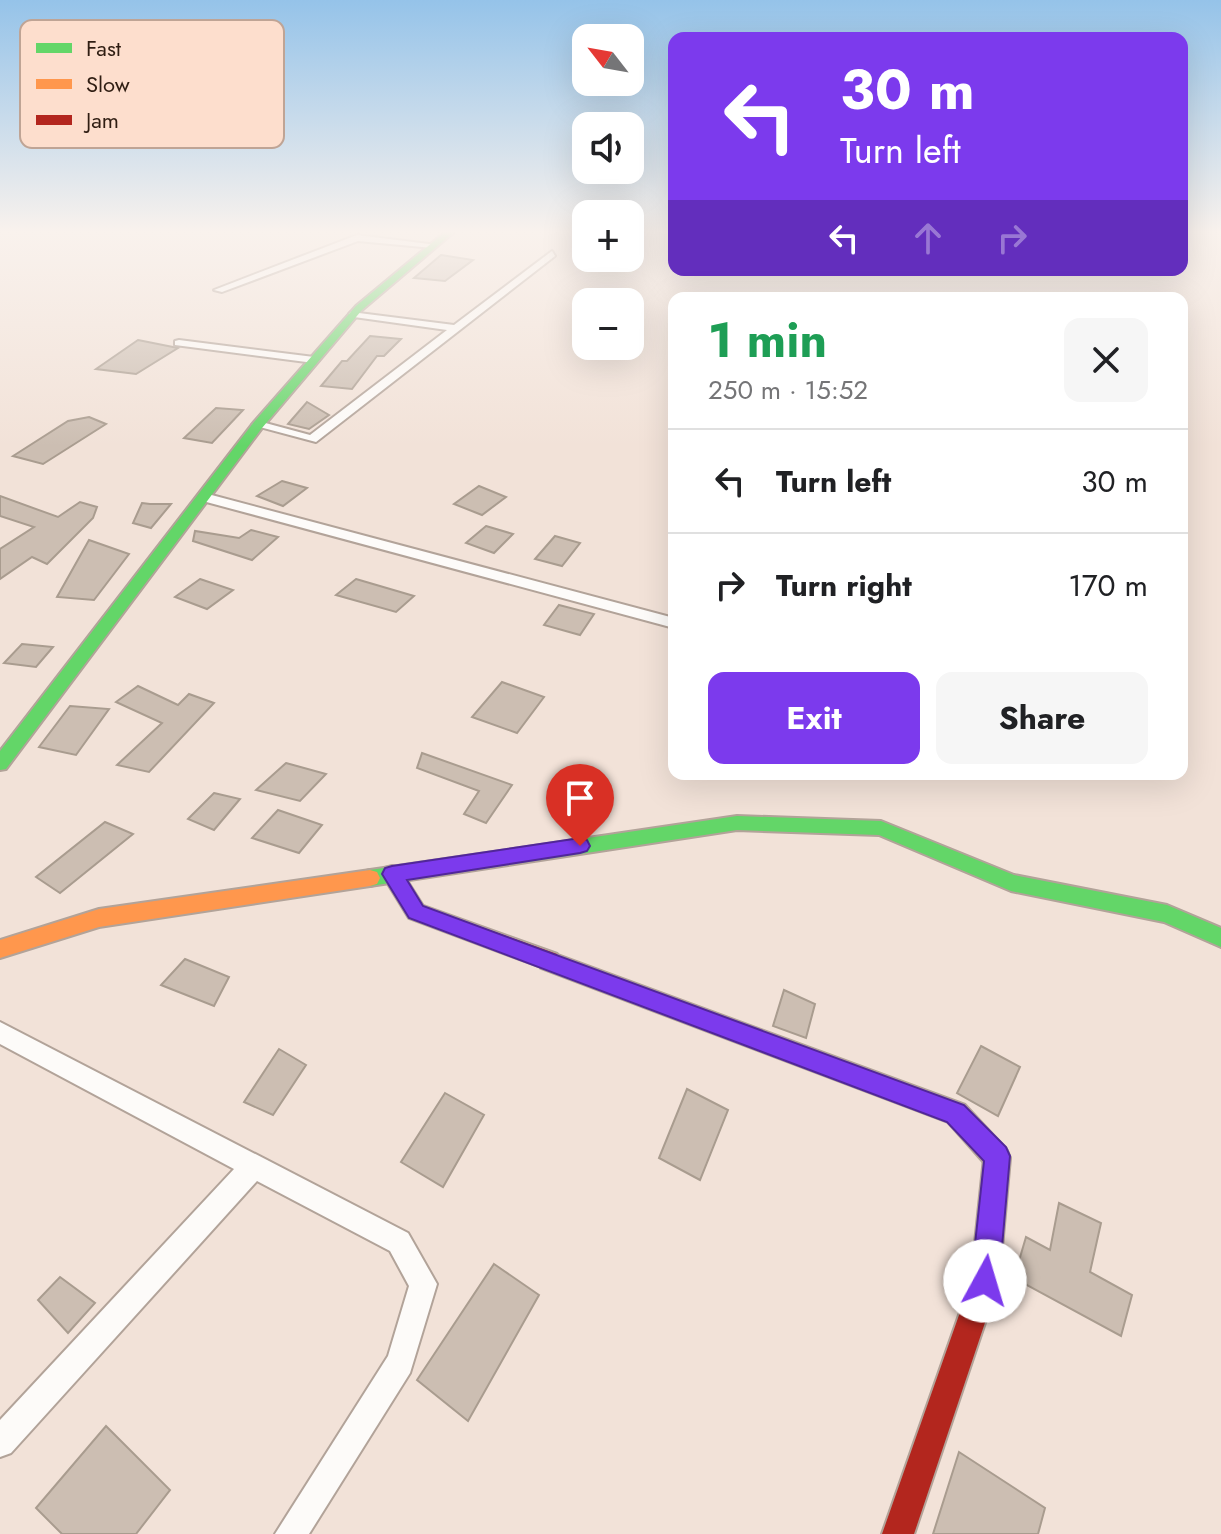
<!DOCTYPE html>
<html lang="en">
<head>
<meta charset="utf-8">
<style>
  body { margin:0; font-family:Jost,sans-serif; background:#f6f6f6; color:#202124; height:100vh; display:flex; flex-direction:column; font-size:30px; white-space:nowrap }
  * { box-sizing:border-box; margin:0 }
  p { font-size:26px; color:#757577 }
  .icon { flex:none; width:44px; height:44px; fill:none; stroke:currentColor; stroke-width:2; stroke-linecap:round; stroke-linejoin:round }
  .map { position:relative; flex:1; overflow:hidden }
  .panel { position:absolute; left:668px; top:292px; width:520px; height:488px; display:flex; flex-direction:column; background:#fff; border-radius:16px; box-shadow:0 8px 32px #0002 }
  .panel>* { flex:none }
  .hud { position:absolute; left:668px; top:32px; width:520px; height:244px; border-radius:16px; box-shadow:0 8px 32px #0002; background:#7c3aed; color:#fff; overflow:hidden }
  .needle { width:52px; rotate:301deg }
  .tools { position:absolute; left:572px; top:24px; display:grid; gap:16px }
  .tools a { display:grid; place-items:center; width:72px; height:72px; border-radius:16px; background:#fff; box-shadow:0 8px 32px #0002; font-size:40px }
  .pin { position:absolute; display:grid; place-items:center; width:68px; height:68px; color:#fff; margin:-82px -34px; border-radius:50% 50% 50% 0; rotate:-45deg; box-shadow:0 0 8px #0007 }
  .pin .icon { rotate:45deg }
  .me { position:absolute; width:88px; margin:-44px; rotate:6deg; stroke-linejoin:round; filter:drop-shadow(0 0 6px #0008) }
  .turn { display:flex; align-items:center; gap:28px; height:168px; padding:0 40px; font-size:36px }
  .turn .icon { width:104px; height:104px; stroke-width:2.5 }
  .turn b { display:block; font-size:56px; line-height:68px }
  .lanes { display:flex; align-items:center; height:76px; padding:0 40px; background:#0003; justify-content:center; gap:40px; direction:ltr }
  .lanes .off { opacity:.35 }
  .round { display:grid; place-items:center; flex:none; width:84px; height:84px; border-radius:16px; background:#f6f6f6 }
  .head { display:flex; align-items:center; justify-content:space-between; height:136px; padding:0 40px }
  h1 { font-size:48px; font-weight:700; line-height:60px; color:#1e9e55 }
  .action { display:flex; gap:16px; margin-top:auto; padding:16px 40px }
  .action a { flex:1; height:92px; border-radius:16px; background:#7c3aed; color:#fff; font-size:32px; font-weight:700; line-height:92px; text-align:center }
  .action a+a { background:#f6f6f6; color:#202124 }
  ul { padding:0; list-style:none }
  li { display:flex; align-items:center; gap:24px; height:104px; padding:0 40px; border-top:2px solid #e0e0e0 }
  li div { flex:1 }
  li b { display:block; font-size:30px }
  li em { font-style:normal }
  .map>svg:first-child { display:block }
</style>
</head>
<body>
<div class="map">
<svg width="1221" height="1534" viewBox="0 0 1221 1534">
  <rect width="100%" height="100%" fill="#f2e2d8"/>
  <g fill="#ccbeb2" stroke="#a99c8f" stroke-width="2">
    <polygon points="441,255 473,260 445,281 414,278"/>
    <polygon points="370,336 401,339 384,356 377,356 352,389 321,386 342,361 347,361"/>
    <polygon points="138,340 178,348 136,374 96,369"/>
    <polygon points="307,402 329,415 309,429 288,424"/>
    <polygon points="216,408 243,410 212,443 184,438"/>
    <polygon points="89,417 106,424 43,464 13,456 68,421"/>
    <polygon points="282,481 307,488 283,506 257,496"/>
    <polygon points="479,486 506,497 482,515 454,504"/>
    <polygon points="0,496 58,517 80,502 97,507 93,518 47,564 32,557 0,579 0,549 34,527 0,516"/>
    <polygon points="142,503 150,504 171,504 151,528 133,523"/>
    <polygon points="486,526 513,534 494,553 466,543"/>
    <polygon points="251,530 278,537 252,560 193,541 195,531 239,538"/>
    <polygon points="555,536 580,543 562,566 535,559"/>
    <polygon points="89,540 129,554 94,600 57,597"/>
    <polygon points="200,579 233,590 207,609 175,597"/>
    <polygon points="356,579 414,596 396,612 336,595"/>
    <polygon points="559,605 594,614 580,635 544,625"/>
    <polygon points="22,644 53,647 36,667 4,663"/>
    <polygon points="502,682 544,697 517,733 472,717"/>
    <polygon points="138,686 178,705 189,694 214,703 149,772 117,765 162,723 116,702"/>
    <polygon points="70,706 109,709 76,755 39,747"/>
    <polygon points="422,753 512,785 486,823 464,814 479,791 417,768"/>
    <polygon points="286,763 326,774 300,801 256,790"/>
    <polygon points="214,793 240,799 214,830 188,819"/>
    <polygon points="278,810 322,825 299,853 252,838"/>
    <polygon points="105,822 133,834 60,893 36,877"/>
    <polygon points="185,959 229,977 214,1006 161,985"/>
    <polygon points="784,990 815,1004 806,1038 773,1026"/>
    <polygon points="981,1046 1020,1067 998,1116 957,1093"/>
    <polygon points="279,1049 306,1065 273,1115 244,1102"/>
    <polygon points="687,1089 728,1110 700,1180 659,1158"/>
    <polygon points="445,1093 484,1115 443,1187 401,1162"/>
    <polygon points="1059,1203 1101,1223 1090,1272 1132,1295 1121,1336 1014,1278 1026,1237 1050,1250"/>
    <polygon points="494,1264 539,1295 468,1421 417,1380"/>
    <polygon points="60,1277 95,1303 68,1333 38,1300"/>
    <polygon points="106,1426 170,1490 136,1534 62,1534 36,1508"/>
    <polygon points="959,1452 1045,1508 1038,1534 933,1534"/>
  </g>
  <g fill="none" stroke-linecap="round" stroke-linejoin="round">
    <g stroke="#b2a399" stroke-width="4">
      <g id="street">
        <polygon points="357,235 437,245 433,248 358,241 222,292 214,290"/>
        <polygon points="552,251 555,256 316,442 252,425 258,421 310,435 447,330 354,317 349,314 351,312 454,325"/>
        <polygon points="179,340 314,357 319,360 314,363 175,345 175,341"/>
        <polygon points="204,493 674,618 674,628 199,500 197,497"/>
        <polygon points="0,1022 408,1233 437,1284 410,1373 309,1534 275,1534 388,1356 409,1286 390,1251 257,1181 11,1453 0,1457 0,1420 234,1169 0,1044"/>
      </g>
    </g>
    <g stroke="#b2a399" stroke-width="4">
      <g id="fast">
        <polygon points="445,232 454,232 362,310 262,428 6,769 0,770 0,751 254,422 356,306"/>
        <polygon points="737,816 881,821 1014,875 1167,905 1221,928 1221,947 1164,922 1011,891 879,835 737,830 370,886 363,884 360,878 363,872 370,870"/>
      </g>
    </g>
    <g stroke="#b2a399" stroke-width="4">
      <g id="slow">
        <polygon points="370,870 377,872 380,878 377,884 370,886 99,927 0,958 0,940 99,909"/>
        <polygon points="549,952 965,1105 1006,1149 1010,1158 1006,1167 997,1171 988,1167 948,1122 541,968 538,961 541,954"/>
      </g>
    </g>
    <g stroke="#b2a399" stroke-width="4">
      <g id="jam">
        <polygon points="392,866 399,868 423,906 557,954 560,961 557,968 549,970 409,918 382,874 385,868"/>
        <polygon points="997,1145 1006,1149 1010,1158 999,1281 914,1534 882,1534 971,1281 984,1158 988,1149"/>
      </g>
    </g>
    <use href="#street" fill="#fdfbf9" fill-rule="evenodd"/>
    <use href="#fast" fill="#63d668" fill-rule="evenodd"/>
    <use href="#slow" fill="#ff974d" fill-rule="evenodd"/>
    <use href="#jam" fill="#b3261e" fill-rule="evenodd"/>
  </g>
  <linearGradient id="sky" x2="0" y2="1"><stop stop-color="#95c3e9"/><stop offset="0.52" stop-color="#f9f2ed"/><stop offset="1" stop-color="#f9f2ed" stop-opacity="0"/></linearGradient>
  <rect width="1221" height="446" fill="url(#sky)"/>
  <polygon fill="#7c3aed" stroke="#51269a" stroke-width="2" points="580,838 587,840 590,846 587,851 580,853 407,880 423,906 964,1105 1006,1147 1010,1156 999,1281 995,1291 985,1295 975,1291 971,1281 984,1161 947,1122 409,918 382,874 385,868 392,866"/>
  <rect x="20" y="20" width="264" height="128" rx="12" fill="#fddecd" stroke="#bfa495" stroke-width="2"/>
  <rect x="36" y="43" width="36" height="10" fill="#63d668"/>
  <rect x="36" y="79" width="36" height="10" fill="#ff974d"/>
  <rect x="36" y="115" width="36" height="10" fill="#b3261e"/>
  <g font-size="22" fill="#2f1d12">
    <text x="86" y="56">Fast</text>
    <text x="86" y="92">Slow</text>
    <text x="86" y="128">Jam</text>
  </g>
</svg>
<div class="tools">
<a><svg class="needle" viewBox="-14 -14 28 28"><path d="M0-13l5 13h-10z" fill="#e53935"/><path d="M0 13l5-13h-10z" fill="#757577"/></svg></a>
<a><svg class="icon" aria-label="sound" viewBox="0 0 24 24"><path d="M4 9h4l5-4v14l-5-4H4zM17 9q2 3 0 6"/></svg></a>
<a>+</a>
<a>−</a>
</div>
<div class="pin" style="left:580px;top:846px;background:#d93025"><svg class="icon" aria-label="arrive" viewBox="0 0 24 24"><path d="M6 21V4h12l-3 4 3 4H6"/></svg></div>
<svg class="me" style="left:985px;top:1281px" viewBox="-20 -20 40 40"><circle r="19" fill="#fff"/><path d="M0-13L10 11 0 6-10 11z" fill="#7c3aed"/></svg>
<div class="hud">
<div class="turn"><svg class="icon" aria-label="left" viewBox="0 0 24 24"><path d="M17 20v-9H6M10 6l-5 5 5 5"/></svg><div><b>30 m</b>Turn left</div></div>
<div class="lanes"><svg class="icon" aria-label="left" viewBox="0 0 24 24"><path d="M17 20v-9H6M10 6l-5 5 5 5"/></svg><svg class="icon off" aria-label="ahead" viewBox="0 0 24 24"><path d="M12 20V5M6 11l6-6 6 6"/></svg><svg class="icon off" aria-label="right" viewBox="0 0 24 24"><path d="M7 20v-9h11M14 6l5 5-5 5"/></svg></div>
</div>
<section class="panel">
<div class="head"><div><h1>1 min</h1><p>250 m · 15:52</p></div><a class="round"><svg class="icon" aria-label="close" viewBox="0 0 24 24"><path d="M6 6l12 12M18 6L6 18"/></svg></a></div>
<ul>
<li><svg class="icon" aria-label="left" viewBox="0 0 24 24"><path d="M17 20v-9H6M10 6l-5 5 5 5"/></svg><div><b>Turn left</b></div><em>30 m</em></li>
<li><svg class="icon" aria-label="right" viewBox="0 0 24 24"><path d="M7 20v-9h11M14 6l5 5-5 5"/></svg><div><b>Turn right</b></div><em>170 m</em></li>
</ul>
<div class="action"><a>Exit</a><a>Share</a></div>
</section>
</div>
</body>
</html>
